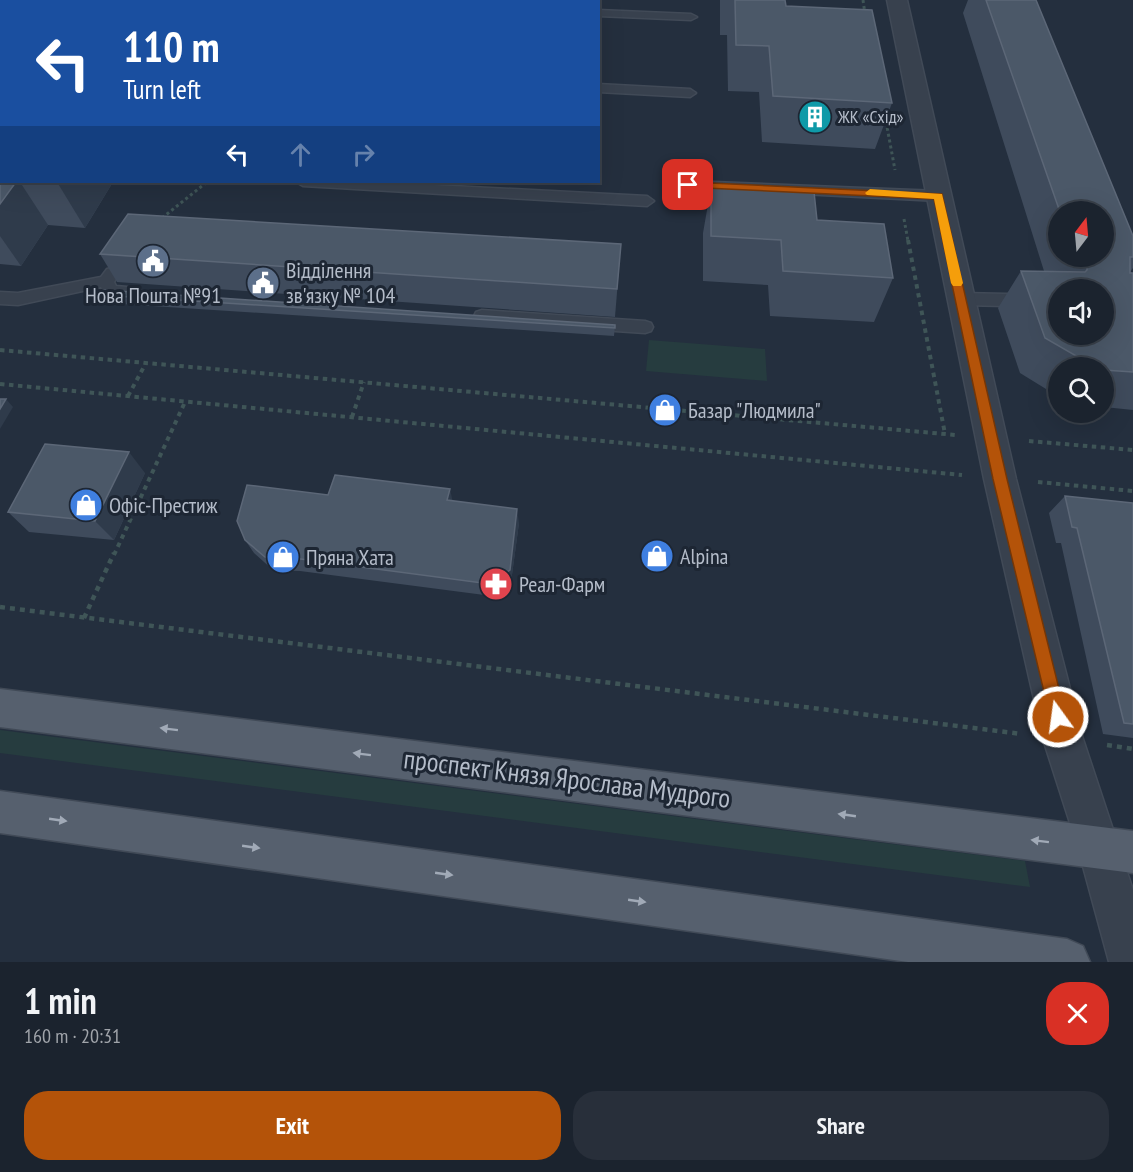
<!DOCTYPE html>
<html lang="en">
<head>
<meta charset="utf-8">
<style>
  body { margin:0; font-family:"PT Sans Narrow",sans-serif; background:#282f3a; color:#f1f3f6; height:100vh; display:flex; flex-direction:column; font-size:22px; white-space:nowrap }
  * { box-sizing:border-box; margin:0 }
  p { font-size:20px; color:#a0a4aa }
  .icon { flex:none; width:33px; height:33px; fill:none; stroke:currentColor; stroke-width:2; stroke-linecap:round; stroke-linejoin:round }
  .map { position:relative; height:962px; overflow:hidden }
  .side { display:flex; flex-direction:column; background:#1b232e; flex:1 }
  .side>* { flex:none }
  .hud { position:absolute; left:0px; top:0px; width:600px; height:183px; box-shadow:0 6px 24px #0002,0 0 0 2px #39404a; background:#1a4fa0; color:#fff; overflow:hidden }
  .needle { width:39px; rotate:16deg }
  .tools { position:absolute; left:1048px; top:201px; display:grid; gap:12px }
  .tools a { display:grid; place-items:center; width:66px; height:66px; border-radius:50%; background:#1b232e; box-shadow:0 6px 24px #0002,0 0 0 2px #39404a; font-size:30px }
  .pin { position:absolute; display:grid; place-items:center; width:51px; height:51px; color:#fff; margin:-26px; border-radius:12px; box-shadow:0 3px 9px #0006 }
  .me { position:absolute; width:66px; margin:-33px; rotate:346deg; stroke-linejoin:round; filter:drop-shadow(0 0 4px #0008) }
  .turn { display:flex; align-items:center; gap:21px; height:126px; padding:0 24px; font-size:27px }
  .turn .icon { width:78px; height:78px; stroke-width:2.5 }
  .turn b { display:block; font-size:42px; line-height:51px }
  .lanes { display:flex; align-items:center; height:57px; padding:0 24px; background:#0003; justify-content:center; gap:30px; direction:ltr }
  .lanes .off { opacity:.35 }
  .round { display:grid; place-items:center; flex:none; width:63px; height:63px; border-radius:24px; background:#282f3a }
  .overview { display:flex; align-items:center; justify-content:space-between; height:102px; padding:0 24px }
  h1 { font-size:36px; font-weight:700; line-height:45px }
  .cta { display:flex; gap:12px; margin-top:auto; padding:12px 24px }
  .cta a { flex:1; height:69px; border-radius:24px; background:#b45309; color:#fff; font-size:24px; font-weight:700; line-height:69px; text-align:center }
  .cta a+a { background:#282f3a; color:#f1f3f6 }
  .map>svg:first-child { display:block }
</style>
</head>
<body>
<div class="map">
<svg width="1133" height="962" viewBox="0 0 1133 962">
  <rect width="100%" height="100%" fill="#242f3e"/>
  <g fill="#263c3f">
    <polygon points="649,340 765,349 767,381 646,371"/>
    <polygon points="0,730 1025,861 1030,887 0,753"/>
  </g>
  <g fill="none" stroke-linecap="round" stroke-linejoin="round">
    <g stroke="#414a57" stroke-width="3">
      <g id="lane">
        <polygon points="598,10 691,14 697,17 691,20 598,16"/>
        <polygon points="598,84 690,89 696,93 690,97 598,92"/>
        <polygon points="688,181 939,191 946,196 939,201 683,188 681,185"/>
        <polygon points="296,182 375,182 647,196 654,201 647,206 303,186"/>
        <polygon points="112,268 120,273 114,282 116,286 139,288 142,292 139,296 105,295 101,287 18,305 0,304 0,292 18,293 101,277 107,269"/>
        <polygon points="961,293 1059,295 1059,307 961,305 956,303 953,299 956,295"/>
        <polygon points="482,310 645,321 651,323 653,327 651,331 645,333 482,322 476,320 474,316 476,312"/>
      </g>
    </g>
    <g stroke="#414a57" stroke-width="3">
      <g id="street">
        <polygon points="113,0 133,0 112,2"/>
        <polygon points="887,0 907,0 1016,479 1083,739 1133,890 1133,962 1109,962 1078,848 1043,739 984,479"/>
        <polygon points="0,138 2,138 0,154"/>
      </g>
    </g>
    <g stroke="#414a57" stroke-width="3">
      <g id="primary">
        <polygon points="0,689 1133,831 1133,873 0,727"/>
        <polygon points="0,791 1067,939 1083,946 1090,962 908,962 0,833"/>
      </g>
    </g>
    <g stroke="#3f5557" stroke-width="3" stroke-dasharray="3 3" stroke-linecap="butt">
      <polyline points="863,0 865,14"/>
      <polyline points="885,116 895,170"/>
      <polyline points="162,218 207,182"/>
      <polyline points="904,219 908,241"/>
    </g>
    <g stroke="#3f5557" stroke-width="4" stroke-dasharray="4.5 4.5" stroke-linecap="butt">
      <polyline points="908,240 945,434"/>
      <polyline points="0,350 956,435"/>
      <polyline points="0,384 962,475"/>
      <polyline points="128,396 146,363"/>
      <polyline points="352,417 364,382"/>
      <polyline points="1029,441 1133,450"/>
      <polyline points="1038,482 1133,491"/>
      <polyline points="114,555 185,402"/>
    </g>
    <g stroke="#3f5557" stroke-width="4.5" stroke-dasharray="5 5" stroke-linecap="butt">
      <polyline points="0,607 1022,734"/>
      <polyline points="84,618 114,553"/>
      <polyline points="1107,745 1133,749"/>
    </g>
    <use href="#lane" fill="#38414e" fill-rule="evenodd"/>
    <use href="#street" fill="#38414e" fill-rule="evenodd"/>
    <use href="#primary" fill="#56606e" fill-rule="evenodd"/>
  </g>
  <g fill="#3f4b5c" fill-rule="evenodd">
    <polygon points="720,0 785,0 786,6 892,103 875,149 762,142 759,92 728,91 727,35 720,35"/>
    <path d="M968 0H1036L1133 236V268L1130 272 1133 273V410L1104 407V368H1059V397L1020 373 998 308 1021 271H1044L963 13ZM1059 212H1104V256H1059Z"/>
    <polygon points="0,153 2,182 113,182 85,228 48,225 21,266 0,264"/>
    <polygon points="711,187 817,220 893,278 874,322 770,316 768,285 703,281 703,233"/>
    <polygon points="621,244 615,317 117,282 100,254"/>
    <polygon points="100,295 615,325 614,336 106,303"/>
    <polygon points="145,473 114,540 29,532 8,512"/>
    <polygon points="328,495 452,501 519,523 511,582 492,596 300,571 273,570 254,553 245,540"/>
    <polygon points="1065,496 1133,503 1133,738 1103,734 1061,543 1056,543 1049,513"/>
  </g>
  <g fill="#2f3b4b">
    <polygon points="349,0 369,0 369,2 348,2"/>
    <polygon points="16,182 20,182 48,225 21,266 0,236 0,204"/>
    <polygon points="57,182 113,182 85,228"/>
    <polygon points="6,399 13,407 0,429 0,409"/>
    <polygon points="129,452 145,473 114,540 95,521"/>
    <polygon points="450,489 453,503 447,500"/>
    <polygon points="517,509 519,523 511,582 492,596 490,584"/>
  </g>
  <g fill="#4b5868" stroke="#5c6777" stroke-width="1.5" fill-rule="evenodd">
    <polygon points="144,0 349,0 348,2 143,2"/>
    <polygon points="735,0 785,0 786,6 872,10 892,103 773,96 769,46 736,45"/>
    <path d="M986 0H1036L1133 236V257H1130V273H1133V372L1104 370V368H1097L1045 338 1021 271 1085 272 1087 270V258L1081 256H1104V212H1060ZM1059 290H1104V334H1059Z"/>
    <polygon points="2,151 2,182 16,182 0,204 0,153"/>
    <polygon points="711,187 814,192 817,220 884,224 893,278 783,271 781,240 711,236"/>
    <polygon points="128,214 621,244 617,289 100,254"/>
    <polygon points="103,290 615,325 615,328 100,295"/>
    <polygon points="0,399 6,399 0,409"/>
    <polygon points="45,444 129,452 95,521 8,512"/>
    <polygon points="335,475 450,489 447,500 517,509 510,570 490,584 293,558 265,557 245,540 237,521 247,485 328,495"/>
    <polygon points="1065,496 1133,503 1133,724 1124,723 1077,528 1072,527"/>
  </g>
  <defs><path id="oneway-solid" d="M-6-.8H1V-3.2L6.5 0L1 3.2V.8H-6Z" transform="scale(1.5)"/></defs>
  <g fill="#a1aab7">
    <use href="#oneway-solid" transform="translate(169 729) rotate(-173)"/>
    <use href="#oneway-solid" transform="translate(362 754) rotate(-173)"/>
    <use href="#oneway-solid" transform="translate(847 815) rotate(-172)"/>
    <use href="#oneway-solid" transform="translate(58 820) rotate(8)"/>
    <use href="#oneway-solid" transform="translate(1040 841) rotate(-173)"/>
    <use href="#oneway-solid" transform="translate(251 847) rotate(8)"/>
    <use href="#oneway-solid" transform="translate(444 874) rotate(8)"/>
    <use href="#oneway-solid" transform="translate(637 901) rotate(8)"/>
  </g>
  <polygon fill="#b45309" stroke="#753606" stroke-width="1.5" points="688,182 942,194 1007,479 1066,717 1064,723 1058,725 1052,723 1050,717 993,479 934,199 684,187 684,183"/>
  <polygon fill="#f59e0b" points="870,189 942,194 963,283 961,286 953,286 951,283 934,199 867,195 865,193"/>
  <defs>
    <g id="building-disc" transform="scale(1.725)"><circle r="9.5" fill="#0f9aa8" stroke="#1d2633"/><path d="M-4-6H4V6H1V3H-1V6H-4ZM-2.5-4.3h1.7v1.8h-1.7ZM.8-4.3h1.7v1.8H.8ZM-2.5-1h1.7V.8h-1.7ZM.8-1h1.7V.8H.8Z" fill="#fff"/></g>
    <g id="civic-disc" transform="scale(1.725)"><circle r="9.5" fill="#5c6f8a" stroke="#1d2633"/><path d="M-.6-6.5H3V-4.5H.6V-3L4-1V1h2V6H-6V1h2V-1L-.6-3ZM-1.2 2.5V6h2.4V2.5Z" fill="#fff"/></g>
    <g id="shop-disc" transform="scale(1.725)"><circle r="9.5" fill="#3f7fe0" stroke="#1d2633"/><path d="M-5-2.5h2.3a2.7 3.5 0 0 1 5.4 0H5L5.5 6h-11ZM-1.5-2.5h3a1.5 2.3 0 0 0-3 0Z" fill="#fff"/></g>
    <g id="pharmacy-disc" transform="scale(1.725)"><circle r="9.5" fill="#e0444e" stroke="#1d2633"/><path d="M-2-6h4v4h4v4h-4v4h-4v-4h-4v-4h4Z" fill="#fff"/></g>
  </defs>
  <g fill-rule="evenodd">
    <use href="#building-disc" x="815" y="117"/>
    <use href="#civic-disc" x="153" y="261"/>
    <use href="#civic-disc" x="263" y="283"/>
    <use href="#shop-disc" x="665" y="410"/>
    <use href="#shop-disc" x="86" y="505"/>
    <use href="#shop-disc" x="657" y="556"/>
    <use href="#shop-disc" x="283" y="557"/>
    <use href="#pharmacy-disc" x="496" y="584"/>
  </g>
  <g text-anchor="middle" stroke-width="6" stroke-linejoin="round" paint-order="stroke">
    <g font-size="18" fill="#b4bcc9" stroke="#1d2633" text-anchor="start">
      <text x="838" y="123">ЖК «Схід»</text>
    </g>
    <g font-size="22" fill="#b4bcc9" stroke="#1d2633" text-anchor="start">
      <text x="286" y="278">Відділення<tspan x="286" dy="25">зв'язку № 104</tspan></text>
      <text x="153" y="303" text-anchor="middle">Нова Пошта №91</text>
      <text x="688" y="418">Базар "Людмила"</text>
      <text x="109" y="513">Офіс-Престиж</text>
      <text x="680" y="564">Alpina</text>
      <text x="306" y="565">Пряна Хата</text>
      <text x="519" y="592">Реал-Фарм</text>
    </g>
    <g font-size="27" fill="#b4bcc9" stroke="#1d2633">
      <text transform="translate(567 779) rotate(7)" y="9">проспект Князя Ярослава Мудрого</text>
    </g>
  </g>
</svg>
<div class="tools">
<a><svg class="needle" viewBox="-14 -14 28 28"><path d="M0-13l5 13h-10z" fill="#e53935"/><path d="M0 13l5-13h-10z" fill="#a0a4aa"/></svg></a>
<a><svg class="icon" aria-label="sound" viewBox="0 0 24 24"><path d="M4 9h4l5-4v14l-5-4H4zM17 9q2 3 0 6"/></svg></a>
<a><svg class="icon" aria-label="search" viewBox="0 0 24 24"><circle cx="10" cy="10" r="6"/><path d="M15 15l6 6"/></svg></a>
</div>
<div class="pin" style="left:688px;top:185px;background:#d93025"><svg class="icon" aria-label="arrive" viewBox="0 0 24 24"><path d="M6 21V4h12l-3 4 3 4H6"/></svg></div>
<svg class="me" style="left:1058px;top:717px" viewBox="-20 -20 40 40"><circle r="17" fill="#b45309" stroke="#fff" stroke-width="3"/><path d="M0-11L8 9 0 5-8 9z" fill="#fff"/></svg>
<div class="hud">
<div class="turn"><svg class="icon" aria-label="left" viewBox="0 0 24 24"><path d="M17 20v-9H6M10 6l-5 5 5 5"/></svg><div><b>110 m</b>Turn left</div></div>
<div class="lanes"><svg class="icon" aria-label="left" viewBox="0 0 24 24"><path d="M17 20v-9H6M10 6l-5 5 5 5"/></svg><svg class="icon off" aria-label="ahead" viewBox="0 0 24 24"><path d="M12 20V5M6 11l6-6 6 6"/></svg><svg class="icon off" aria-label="right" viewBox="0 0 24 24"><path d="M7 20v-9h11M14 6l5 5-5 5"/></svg></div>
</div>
</div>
<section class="side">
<div class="overview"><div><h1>1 min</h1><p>160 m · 20:31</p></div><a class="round" style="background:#d93025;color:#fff"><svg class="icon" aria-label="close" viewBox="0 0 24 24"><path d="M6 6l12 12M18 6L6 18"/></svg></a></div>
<div class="cta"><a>Exit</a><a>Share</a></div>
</section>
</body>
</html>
